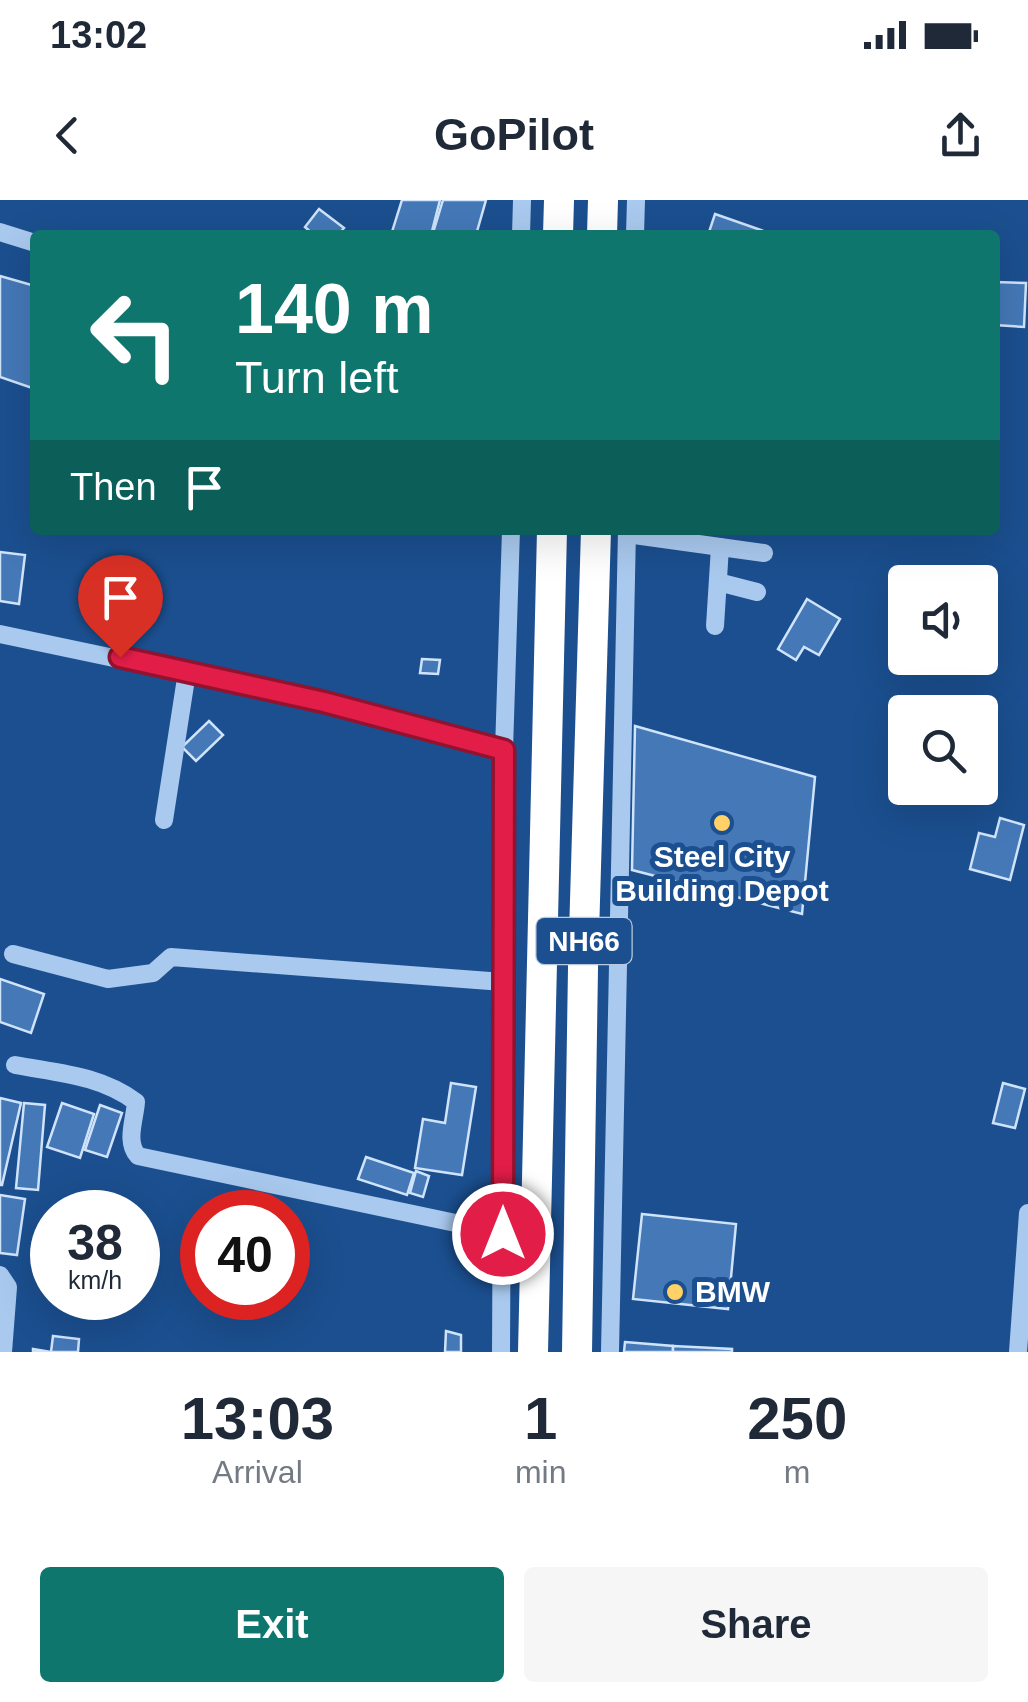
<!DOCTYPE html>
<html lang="en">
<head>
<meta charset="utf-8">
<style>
  body { margin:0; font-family:Helvetica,sans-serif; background:#f6f6f7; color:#1f2937; height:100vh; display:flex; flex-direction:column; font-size:38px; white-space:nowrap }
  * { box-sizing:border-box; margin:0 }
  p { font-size:32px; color:#747a83 }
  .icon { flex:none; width:55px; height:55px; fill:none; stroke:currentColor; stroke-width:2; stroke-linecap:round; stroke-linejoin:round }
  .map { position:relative; height:1152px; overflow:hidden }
  .side { display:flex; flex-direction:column; background:#fff; flex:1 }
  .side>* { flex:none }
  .hud { position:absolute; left:30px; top:30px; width:970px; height:305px; border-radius:10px; box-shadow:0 10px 40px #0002; background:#0f766e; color:#fff; overflow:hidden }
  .tools { position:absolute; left:888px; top:365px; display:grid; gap:20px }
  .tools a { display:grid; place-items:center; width:110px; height:110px; border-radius:10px; background:#fff; box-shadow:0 10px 40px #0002; font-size:50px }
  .speed { position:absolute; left:30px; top:990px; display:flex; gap:20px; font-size:50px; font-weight:700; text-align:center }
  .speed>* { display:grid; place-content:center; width:130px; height:130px; border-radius:50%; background:#fff; box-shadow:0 10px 40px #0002; line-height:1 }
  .speed small { font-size:25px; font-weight:400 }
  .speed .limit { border:15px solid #d22; background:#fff; color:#111 }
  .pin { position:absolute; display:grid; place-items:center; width:85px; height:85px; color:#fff; margin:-102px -42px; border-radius:50% 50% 50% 0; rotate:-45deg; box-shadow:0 0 10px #0007 }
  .pin .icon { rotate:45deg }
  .me { position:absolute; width:110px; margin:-55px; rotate:0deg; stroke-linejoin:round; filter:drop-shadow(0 0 8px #0008) }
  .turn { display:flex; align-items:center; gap:35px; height:210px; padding:0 40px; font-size:45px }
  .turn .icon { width:130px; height:130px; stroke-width:2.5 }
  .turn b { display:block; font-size:70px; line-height:85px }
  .then { display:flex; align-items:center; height:95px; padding:0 40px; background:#0003; gap:20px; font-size:38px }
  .eta { display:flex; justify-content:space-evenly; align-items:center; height:170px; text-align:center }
  .eta b { font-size:60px; font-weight:700; line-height:70px }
  .primary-button { display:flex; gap:20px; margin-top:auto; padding:20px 40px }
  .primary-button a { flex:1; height:115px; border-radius:10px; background:#0f766e; color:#fff; font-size:40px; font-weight:700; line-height:115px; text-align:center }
  .primary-button a+a { background:#f6f6f7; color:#1f2937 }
  .status { display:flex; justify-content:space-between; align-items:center; height:70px; padding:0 50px; background:#fff; direction:ltr }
  .status svg { height:28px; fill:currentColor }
  header { display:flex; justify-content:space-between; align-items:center; height:130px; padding:0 40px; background:#fff; font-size:45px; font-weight:700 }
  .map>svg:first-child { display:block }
</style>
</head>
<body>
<div class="status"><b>13:02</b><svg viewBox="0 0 49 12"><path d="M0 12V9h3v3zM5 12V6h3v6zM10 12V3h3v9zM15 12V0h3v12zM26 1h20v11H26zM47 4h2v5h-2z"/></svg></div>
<header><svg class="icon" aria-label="back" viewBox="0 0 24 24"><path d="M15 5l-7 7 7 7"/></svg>GoPilot<svg class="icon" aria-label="share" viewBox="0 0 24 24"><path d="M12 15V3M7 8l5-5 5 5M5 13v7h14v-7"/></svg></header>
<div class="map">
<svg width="1028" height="1152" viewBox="0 0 1028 1152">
  <rect width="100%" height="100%" fill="#1b4f8f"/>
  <g fill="#4478b7" stroke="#cfe3fa" stroke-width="2.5">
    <polygon points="402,0 440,0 431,35 391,35"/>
    <polygon points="443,0 486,0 476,35 433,33"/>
    <polygon points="319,9 344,28 338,35 314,35 305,27"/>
    <polygon points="715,14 775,35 708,35"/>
    <polygon points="0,76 35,86 35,189 0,177"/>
    <polygon points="995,82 1026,83 1024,127 995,125"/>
    <polygon points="0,352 25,355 19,404 0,401"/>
    <polygon points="807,399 840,419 819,455 804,447 796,460 778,449"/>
    <polygon points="422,459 440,460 438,474 420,473"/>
    <polygon points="209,521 223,535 196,561 182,547"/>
    <polygon points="635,526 815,577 802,714 632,670"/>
    <polygon points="1000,618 1024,625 1010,680 970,669 979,633 995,637"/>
    <polygon points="0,779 44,794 31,833 0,822"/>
    <polygon points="451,883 476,887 462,975 415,968 423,919 445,923"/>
    <polygon points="1003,883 1025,889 1015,928 993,923"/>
    <polygon points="0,898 21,903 2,985 0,985"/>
    <polygon points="24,903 45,905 38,990 16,988"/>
    <polygon points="62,903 94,914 80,958 47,947"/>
    <polygon points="100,905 122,913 107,957 85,950"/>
    <polygon points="366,957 414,973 407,995 358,979"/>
    <polygon points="416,971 429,976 423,997 410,993"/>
    <polygon points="0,995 25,999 17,1055 0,1053"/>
    <polygon points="642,1014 736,1024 728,1109 633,1099"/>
    <polygon points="446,1131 461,1135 461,1152 445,1152"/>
    <polygon points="53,1136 79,1139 78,1152 33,1152 33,1149 51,1152"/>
    <polygon points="625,1142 673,1146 673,1152 624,1152"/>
    <polygon points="673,1146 732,1149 732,1152 673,1152"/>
  </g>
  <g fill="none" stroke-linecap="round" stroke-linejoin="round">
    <g stroke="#a9c9ee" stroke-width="18">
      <polyline points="0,32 35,43"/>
      <polyline points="521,35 522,0"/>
      <polyline points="635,35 636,0"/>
      <polyline points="627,334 764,353"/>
      <polyline points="718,382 757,392"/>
      <polyline points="715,426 720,347"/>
      <polyline points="0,434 323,502 504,550"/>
      <polyline points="164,620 187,472"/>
      <polyline points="13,754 108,779 153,773 171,757 503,782"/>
      <path d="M15 865C57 873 100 875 136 902 135 919 125 942 138 956L503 1033"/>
      <polyline points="0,1075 8,1087 3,1152"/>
      <polyline points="501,1152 504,550 511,330"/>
      <polyline points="610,1152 627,330"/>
      <polyline points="1018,1152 1028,1013"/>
    </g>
    <g stroke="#fff" stroke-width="30">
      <polyline points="558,35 559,0"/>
      <polyline points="602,35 603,0"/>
      <polyline points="533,1152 552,330"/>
      <polyline points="577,1152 583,768 596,330"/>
    </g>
  </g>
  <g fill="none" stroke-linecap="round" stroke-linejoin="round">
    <g stroke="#92132f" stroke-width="25">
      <polyline id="route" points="120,457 324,502 504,550 503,1034"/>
    </g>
    <use href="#route" stroke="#e11d48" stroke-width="18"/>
  </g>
  <g fill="#ffd166" stroke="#1b4f8f" stroke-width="4">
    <circle cx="722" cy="623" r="10"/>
    <circle cx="675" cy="1092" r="10"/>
  </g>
  <g text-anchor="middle" stroke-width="10" stroke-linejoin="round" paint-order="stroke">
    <rect fill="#1b4f8f" stroke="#bbcadd" stroke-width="2.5" x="536.5" y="718" width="95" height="46" rx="8"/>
    <g font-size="28" font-weight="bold" fill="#fff">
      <text x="584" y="751">NH66</text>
    </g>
    <g font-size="30" font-weight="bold" fill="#fff" stroke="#1b4f8f">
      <text x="722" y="667">Steel City<tspan x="722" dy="34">Building Depot</tspan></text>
      <text x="695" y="1102" text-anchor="start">BMW</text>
    </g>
  </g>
</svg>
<div class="tools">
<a><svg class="icon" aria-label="sound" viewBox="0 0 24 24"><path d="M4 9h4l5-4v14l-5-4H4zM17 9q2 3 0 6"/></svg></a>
<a><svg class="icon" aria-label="search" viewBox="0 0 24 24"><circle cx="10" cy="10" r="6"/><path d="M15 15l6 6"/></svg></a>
</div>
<div class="speed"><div>38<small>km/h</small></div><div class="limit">40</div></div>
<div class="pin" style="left:120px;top:457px;background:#d93025"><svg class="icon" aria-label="arrive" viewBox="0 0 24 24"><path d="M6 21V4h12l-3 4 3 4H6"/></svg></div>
<svg class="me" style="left:503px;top:1034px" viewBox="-20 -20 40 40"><circle r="17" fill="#e11d48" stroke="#fff" stroke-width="3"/><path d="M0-11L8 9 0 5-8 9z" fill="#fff"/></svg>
<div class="hud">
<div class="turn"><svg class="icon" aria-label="left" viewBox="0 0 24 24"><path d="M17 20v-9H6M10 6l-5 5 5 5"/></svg><div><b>140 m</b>Turn left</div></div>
<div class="then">Then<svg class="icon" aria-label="arrive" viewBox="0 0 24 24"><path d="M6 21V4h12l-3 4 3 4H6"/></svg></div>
</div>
</div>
<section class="side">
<div class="eta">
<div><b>13:03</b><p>Arrival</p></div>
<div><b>1</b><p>min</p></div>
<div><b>250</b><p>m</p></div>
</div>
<div class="primary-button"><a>Exit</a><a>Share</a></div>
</section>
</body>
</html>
